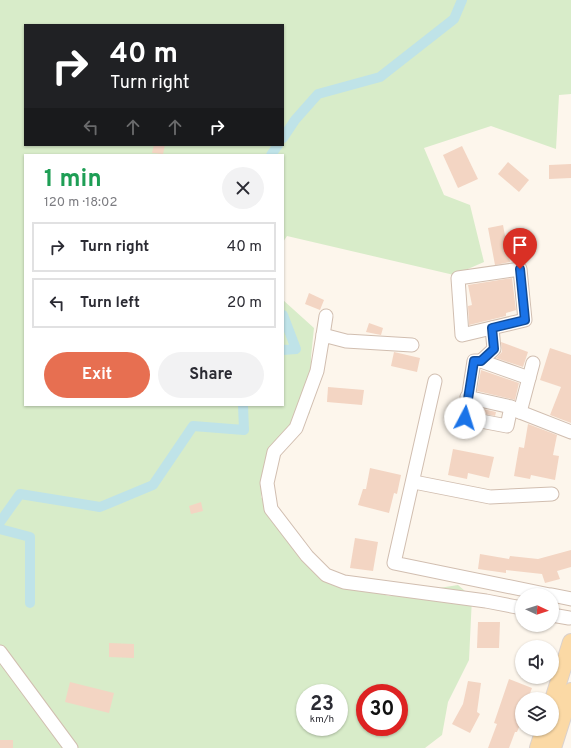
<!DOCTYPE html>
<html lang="en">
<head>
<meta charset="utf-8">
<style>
  body { margin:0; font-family:Overpass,sans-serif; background:#f2f2f3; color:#2b2b33; height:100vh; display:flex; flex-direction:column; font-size:15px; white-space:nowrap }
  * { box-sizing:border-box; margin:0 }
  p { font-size:13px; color:#7c7c81 }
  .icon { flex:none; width:22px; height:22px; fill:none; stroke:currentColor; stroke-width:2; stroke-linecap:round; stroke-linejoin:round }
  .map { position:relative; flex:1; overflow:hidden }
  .details { position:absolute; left:24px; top:154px; width:260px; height:252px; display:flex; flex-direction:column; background:#fff; border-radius:0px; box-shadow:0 1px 3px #0004 }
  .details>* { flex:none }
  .guide { position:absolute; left:24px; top:24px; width:260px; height:122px; border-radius:0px; box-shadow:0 1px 3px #0004; background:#202124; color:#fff; overflow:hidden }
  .needle { width:26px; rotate:94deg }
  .controls { position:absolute; left:515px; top:588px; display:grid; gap:8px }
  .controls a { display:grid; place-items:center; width:44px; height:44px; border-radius:50%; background:#fff; box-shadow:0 1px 3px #0004; font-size:20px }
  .speed { position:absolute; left:296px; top:684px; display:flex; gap:8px; font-size:20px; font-weight:700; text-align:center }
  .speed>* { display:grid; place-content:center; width:52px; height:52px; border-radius:50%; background:#fff; box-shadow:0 1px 3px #0004; line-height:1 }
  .speed small { font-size:10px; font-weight:400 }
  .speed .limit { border:6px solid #d22; background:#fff; color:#111 }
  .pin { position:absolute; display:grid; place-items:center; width:34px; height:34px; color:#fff; margin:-41px -17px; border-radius:50% 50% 50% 0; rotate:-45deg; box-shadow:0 0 4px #0007 }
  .pin .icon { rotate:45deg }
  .me { position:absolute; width:44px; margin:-22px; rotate:5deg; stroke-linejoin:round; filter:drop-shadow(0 0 3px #0008) }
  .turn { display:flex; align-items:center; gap:14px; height:84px; padding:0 20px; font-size:18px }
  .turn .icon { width:52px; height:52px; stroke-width:2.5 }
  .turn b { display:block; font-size:28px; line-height:34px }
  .lanes { display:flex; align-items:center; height:38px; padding:0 20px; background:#0003; justify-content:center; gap:20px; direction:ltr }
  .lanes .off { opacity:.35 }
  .round { display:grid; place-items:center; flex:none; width:42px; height:42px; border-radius:21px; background:#f2f2f3 }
  .summary { display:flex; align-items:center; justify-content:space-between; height:68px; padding:0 20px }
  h1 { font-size:24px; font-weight:700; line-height:30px; color:#1e9e55 }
  .cta { display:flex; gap:8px; margin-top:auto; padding:8px 20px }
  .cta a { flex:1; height:46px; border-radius:24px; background:#e76f51; color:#fff; font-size:16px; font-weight:700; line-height:46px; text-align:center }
  .cta a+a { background:#f2f2f3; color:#2b2b33 }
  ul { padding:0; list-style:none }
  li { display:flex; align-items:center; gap:12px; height:50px; margin:0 8px 6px; padding:0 12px; border:2px solid #e1e1e2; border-radius:0px }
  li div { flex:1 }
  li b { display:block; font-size:15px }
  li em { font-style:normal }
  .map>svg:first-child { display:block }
</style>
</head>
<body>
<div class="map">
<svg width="571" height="748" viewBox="0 0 571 748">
  <rect width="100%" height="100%" fill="#fdf6ec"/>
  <path fill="#d8ecc9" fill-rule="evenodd" d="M0 0H571V94L559 95 556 149 491 126 424 148 444 195 470 205 484 262 454 275 287 236 283 242V155H25V405H283V300L314 328 311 357 310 413 271 446 261 497 324 577 389 596 458 585 472 597 469 660 448 702 442 735 425 748H0ZM25 25H283V145H25ZM305 693H339V727H305ZM365 693H399V727H365Z"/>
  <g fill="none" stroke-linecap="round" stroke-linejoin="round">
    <g stroke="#bfe3e8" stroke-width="10">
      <polyline points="283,138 295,120 318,94 380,77 454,19 462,0"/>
      <polyline points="271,155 278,145"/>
      <polyline points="283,315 296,349 283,350"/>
      <polyline points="0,522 20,494 100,507 153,485 193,426 244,430 243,405"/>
      <polyline points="0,529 30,537 30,603"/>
    </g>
  </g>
  <g fill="#f3d5c3">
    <polygon points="154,145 165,145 163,154 152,153"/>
    <polygon points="462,146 478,179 458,188 443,155"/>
    <polygon points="508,162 529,180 519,192 498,174"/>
    <polygon points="571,164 571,178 549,179 549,165"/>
    <polygon points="503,225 510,262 495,265 488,228"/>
    <polygon points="512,278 516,310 506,313 506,316 469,325 468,306 472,305 468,285"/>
    <polygon points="309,293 324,300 320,310 305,304"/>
    <polygon points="369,323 383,328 381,335 366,332"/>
    <polygon points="501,342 528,352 523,367 496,358 502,352"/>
    <polygon points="550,348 571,355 571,423 550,415 561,387 540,380"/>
    <polygon points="394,352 420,358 417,372 391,366"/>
    <polygon points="481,370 519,383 515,400 477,391"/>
    <polygon points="328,387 364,390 362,405 327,402"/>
    <polygon points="475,407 496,412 495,416 474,412"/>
    <polygon points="528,424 557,435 553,455 559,456 555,480 531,475 530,479 514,476 519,447 524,448"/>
    <polygon points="453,449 494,457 489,478 468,473 467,479 448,475"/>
    <polygon points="370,468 401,475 397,494 394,493 389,513 358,505 363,489 366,489"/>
    <polygon points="201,502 203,511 191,514 189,506"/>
    <polygon points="355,538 378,542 373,571 350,568"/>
    <polygon points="571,550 571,567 557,571 560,579 545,583 542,574 506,570 506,573 478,569 480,554 509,559 510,556 538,559"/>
    <polygon points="478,622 500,622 499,648 477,648"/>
    <polygon points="109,643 134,644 134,658 109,657"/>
    <polygon points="509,679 532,688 528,699 522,699 522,720 517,732 515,732 509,748 488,748 497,724 494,723"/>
    <polygon points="468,681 481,683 477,712 480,714 470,733 452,724 463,704"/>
    <polygon points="70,682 114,693 109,713 65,702"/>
    <rect x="0" y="740" width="13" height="8"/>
  </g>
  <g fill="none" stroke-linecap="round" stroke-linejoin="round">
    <g stroke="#d1beb0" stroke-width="15">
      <g id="minor">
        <polygon points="520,269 525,320 462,335 458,278"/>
        <polyline points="323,335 326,316"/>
        <polyline points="412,345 346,341 323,335 317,371 296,428 274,452 267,483 271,509 307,556 326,575 344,582 486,601 522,608"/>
        <polyline points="481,361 494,349 492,328"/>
        <polyline points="533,363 520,412 571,432"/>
        <polyline points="435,381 394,563 550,595"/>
        <polyline points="467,397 511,407"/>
        <polyline points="520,412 511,407 507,426 465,418 474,361 481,361 529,378"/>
        <polyline points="414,482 490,497 552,494"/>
        <polyline points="552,595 571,599"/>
        <polyline points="552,615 569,618"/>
        <polyline points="0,652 71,748"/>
      </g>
    </g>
    <g stroke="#dad1cd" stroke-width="18">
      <g id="major">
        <polyline points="552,703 571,642"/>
        <polyline points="538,748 544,729"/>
        <polyline points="553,748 571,691"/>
      </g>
    </g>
    <use href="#minor" stroke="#fff" stroke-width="13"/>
    <use href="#major" stroke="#fbd9a5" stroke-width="16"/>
  </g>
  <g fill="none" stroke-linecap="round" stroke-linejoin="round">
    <g stroke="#114b97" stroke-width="10">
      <polyline id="route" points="465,418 474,361 481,361 494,349 492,328 525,320 520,269"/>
    </g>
    <use href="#route" stroke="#1a73e8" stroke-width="7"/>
  </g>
</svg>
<div class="controls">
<a><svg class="needle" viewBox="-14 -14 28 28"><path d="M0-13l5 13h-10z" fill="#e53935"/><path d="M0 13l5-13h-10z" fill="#7c7c81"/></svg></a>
<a><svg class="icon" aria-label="sound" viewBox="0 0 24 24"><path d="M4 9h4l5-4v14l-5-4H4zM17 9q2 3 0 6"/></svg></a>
<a><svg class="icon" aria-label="layers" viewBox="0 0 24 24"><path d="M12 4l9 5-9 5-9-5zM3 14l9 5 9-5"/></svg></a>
</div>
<div class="speed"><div>23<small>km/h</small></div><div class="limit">30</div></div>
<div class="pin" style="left:520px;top:269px;background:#d93025"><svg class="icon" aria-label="arrive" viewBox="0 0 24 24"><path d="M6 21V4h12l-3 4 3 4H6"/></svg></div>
<svg class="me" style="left:465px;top:418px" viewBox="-20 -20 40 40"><circle r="19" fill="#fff"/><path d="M0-13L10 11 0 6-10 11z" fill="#1a73e8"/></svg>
<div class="guide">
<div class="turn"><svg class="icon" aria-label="right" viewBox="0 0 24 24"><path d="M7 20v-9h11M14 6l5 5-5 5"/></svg><div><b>40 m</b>Turn right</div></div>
<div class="lanes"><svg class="icon off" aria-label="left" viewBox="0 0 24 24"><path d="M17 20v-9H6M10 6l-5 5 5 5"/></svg><svg class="icon off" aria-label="ahead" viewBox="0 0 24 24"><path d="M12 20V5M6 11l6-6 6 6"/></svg><svg class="icon off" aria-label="ahead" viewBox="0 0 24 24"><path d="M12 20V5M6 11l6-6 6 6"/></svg><svg class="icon" aria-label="right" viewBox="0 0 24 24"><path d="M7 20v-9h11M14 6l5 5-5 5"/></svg></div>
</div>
<section class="details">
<div class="summary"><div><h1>1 min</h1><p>120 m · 18:02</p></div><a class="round"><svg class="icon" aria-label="close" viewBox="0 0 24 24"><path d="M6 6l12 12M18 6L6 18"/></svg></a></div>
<ul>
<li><svg class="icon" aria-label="right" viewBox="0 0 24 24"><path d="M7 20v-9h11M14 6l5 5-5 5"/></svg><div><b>Turn right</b></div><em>40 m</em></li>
<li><svg class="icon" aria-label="left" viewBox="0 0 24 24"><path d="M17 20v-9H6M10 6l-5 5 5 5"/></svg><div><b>Turn left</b></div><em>20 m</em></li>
</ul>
<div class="cta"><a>Exit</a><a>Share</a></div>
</section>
</div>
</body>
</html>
